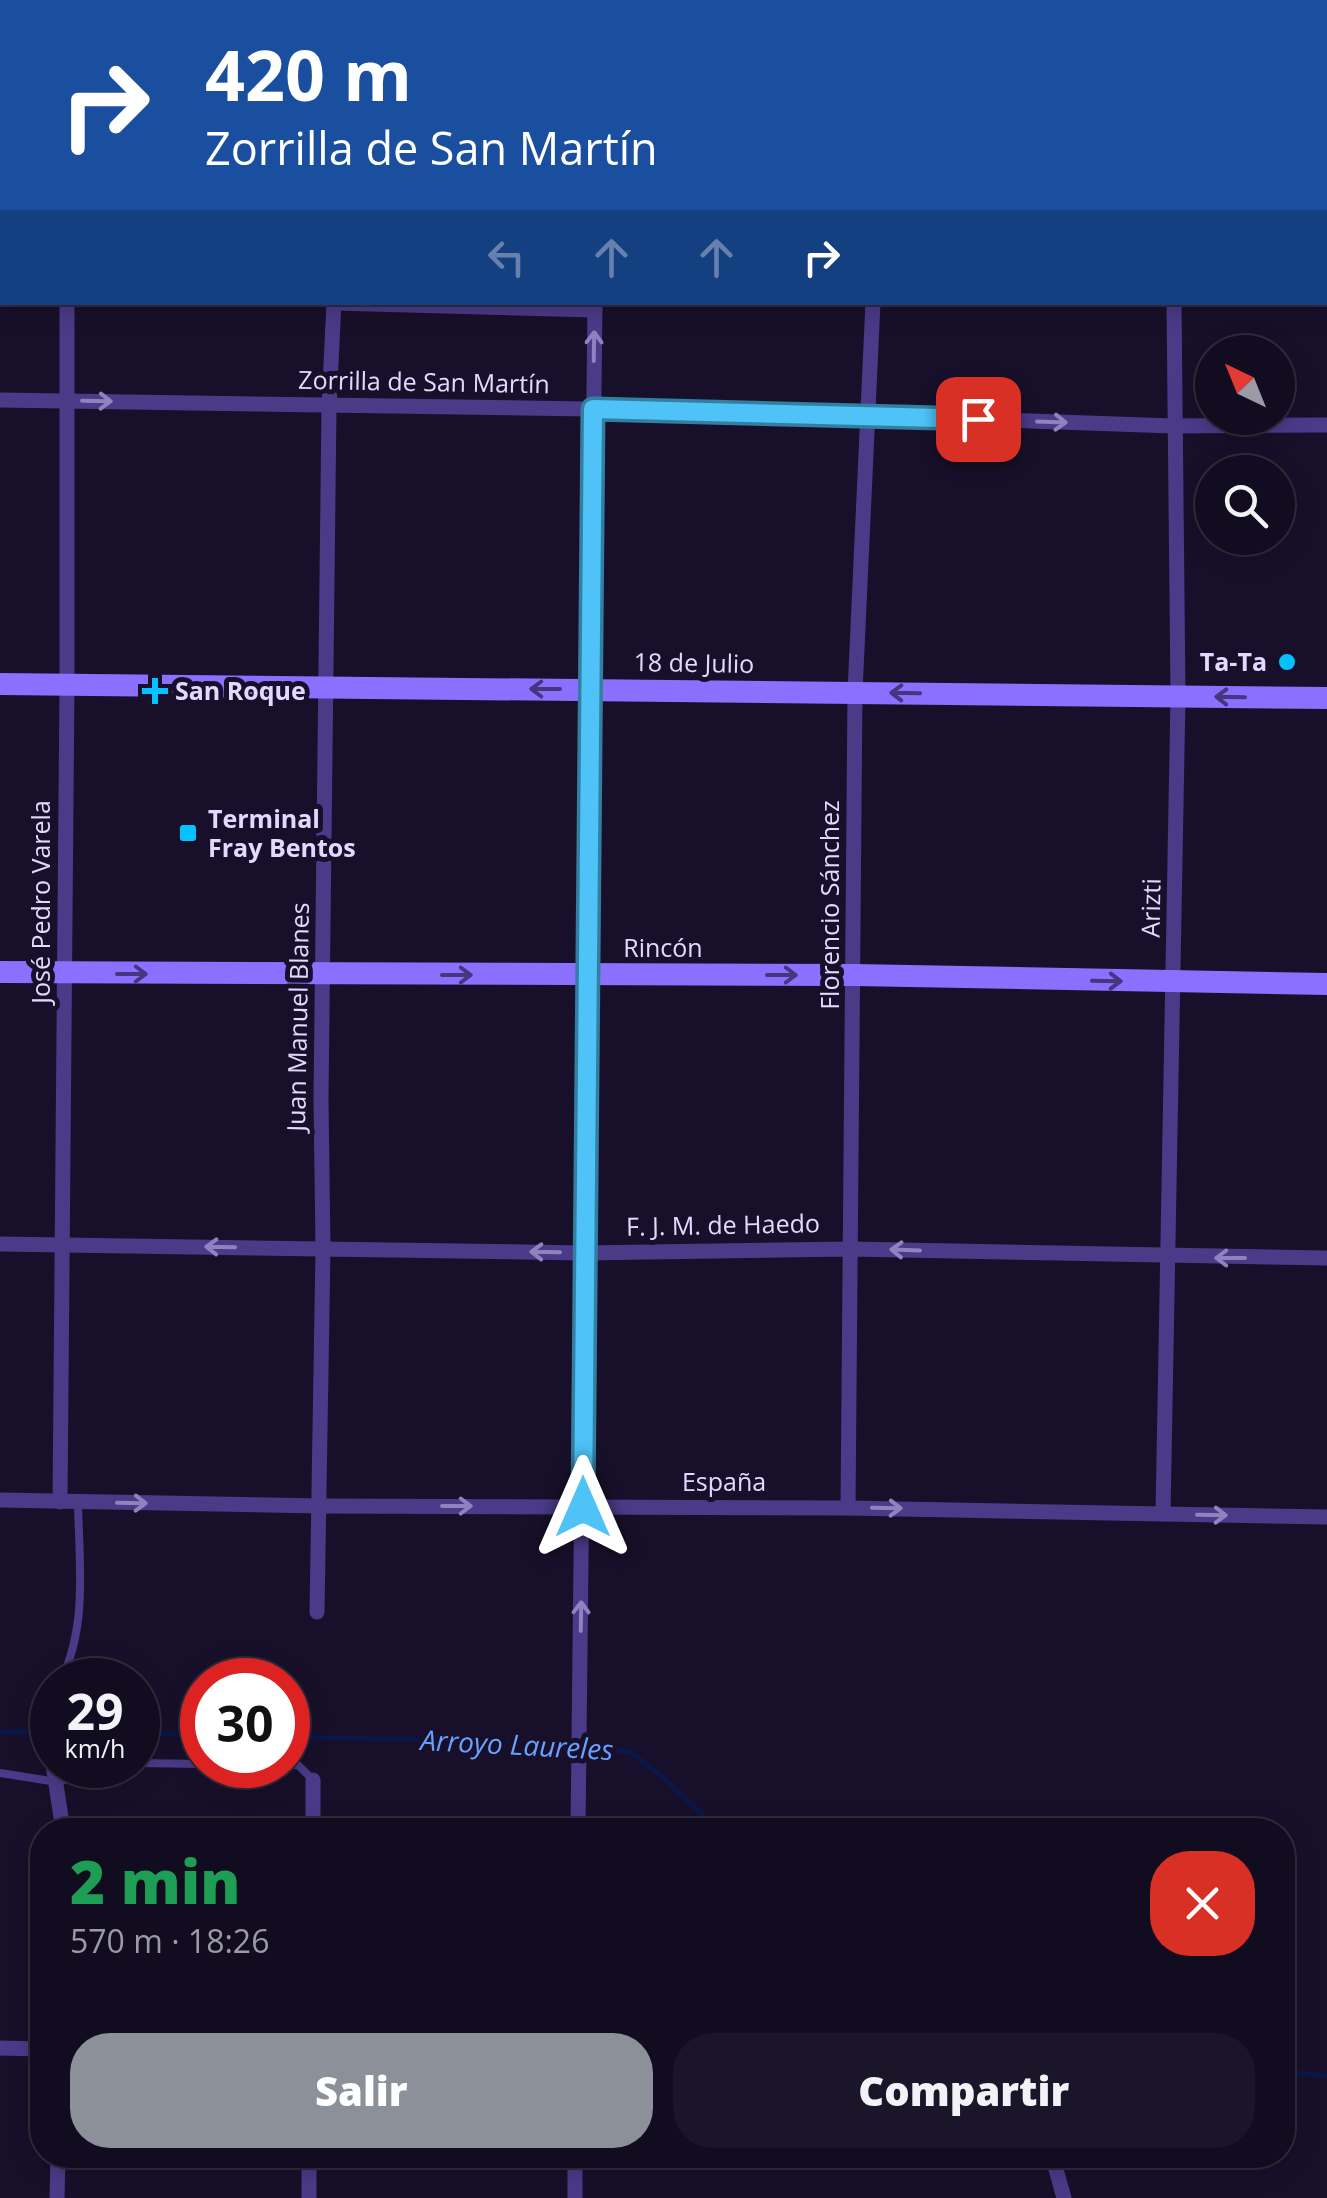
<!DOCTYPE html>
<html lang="es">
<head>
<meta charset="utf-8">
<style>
  body { margin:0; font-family:"Open Sans",sans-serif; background:#1b1529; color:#f1f3f6; height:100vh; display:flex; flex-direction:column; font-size:38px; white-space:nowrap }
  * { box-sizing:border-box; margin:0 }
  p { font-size:32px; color:#9c9ba5 }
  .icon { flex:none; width:55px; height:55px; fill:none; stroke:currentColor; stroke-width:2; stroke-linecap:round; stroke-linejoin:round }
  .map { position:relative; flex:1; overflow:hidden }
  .drawer { position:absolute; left:30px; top:1818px; width:1265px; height:350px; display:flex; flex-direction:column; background:#120c20; border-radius:40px; box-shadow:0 5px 25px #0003,0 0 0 2px #312c3e }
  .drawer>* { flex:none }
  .hud { position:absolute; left:0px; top:0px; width:1328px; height:305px; box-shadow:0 5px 25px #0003,0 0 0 2px #312c3e; background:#1a4fa0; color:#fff; overflow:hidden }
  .needle { width:65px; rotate:317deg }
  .tools { position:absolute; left:1195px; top:335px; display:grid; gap:20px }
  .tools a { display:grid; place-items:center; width:100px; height:100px; border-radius:50%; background:#120c20; box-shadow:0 5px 25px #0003,0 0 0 2px #312c3e; font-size:50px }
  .speed { position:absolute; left:30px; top:1658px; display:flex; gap:20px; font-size:50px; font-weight:700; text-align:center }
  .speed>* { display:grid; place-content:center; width:130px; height:130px; border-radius:50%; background:#120c20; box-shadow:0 5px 25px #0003,0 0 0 2px #312c3e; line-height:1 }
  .speed small { font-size:25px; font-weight:400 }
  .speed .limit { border:15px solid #d22; background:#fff; color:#111 }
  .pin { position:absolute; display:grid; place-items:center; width:85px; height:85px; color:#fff; margin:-42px; border-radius:20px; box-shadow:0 5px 15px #0006 }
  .me { position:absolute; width:110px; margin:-55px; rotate:0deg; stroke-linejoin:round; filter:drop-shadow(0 0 8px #0008) }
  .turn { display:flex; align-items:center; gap:35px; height:210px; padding:0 40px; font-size:45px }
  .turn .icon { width:130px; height:130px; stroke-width:2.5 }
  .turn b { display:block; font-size:70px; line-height:85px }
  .lanes { display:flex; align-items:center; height:95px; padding:0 40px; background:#0003; justify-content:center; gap:50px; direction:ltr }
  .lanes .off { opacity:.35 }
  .round { display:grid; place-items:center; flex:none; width:105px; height:105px; border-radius:40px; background:#1b1529 }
  .head { display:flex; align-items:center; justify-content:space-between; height:170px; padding:0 40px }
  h1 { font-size:60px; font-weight:800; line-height:75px; color:#1e9e55 }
  .cta { display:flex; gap:20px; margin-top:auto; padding:20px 40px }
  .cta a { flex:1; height:115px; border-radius:40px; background:#8c9099; color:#fff; font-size:40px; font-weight:800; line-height:115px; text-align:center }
  .cta a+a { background:#1b1529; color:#f1f3f6 }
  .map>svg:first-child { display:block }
</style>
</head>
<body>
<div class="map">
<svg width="1327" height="2198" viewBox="0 0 1327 2198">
  <rect width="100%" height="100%" fill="#18102a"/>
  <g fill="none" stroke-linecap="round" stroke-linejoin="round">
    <g stroke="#0a1849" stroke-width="5">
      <polyline points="0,1732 52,1732"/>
      <polyline points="138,1733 202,1735"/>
      <polyline points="288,1737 551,1742 630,1752 663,1777 718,1830"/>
      <polyline points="1282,2071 1327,2076"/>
    </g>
    <polyline stroke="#30b0bc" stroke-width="4" stroke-dasharray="5 8" stroke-linecap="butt" points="47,1720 50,1748"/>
    <g stroke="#4a3b89" stroke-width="8">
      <path d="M61 1680C88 1625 79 1562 78 1503"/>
      <polyline points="47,1710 52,1698"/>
      <polyline points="138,1763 202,1764"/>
      <polyline points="278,1765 298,1765 313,1780"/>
      <polyline points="0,1773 57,1782 121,1765"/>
    </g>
    <g stroke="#4a3b89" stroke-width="15">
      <polyline points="72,2 72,0"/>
      <polyline points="341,2 341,0"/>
      <polyline points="598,2 598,0"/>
      <polyline points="883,2 884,0"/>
      <polyline points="1176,2 1176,0"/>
      <polyline points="0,134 2,134"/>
      <polyline points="1325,152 1327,152"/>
      <polyline points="334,303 595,310"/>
      <polyline points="0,400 780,412 1173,426 1327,425"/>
      <polyline points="0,1244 584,1253 850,1249 1327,1258"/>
      <polyline points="0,1500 320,1506 848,1508 1327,1517"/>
      <polyline points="60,1502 67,684 67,302"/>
      <polyline points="848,1508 855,692 873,302"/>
      <polyline points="1163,1514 1178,696 1174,302"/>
      <polyline points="317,1612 323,1249 321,1099 329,406 334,302"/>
      <polyline points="53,1765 63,1830"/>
      <polyline points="313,1830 313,1780"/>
      <polyline points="578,1830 595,302"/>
      <polyline points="0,2048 42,2049"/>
      <polyline points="575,2155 575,2198"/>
      <polyline points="1052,2155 1064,2198"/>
      <polyline points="57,2198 58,2155"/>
      <polyline points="309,2198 309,2155"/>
    </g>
    <g stroke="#8970ff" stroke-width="22">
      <polyline points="0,684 1327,698"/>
      <polyline points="0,972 855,975 1327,984"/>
    </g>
  </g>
  <defs><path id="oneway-shaft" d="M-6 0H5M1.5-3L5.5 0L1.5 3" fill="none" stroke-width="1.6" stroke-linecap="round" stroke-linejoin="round" transform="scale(2.5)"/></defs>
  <g stroke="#8f82be">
    <use href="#oneway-shaft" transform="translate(594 346) rotate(-89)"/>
    <use href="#oneway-shaft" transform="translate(97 401) rotate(1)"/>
    <use href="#oneway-shaft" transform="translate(1052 422) rotate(2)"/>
    <use href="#oneway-shaft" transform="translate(220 1247) rotate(-179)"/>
    <use href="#oneway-shaft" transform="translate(905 1250) rotate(-178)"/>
    <use href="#oneway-shaft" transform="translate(545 1252) rotate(-179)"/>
    <use href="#oneway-shaft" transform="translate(1230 1258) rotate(-180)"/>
    <use href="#oneway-shaft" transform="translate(132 1503) rotate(1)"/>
    <use href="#oneway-shaft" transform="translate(457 1506)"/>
    <use href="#oneway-shaft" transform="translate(887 1508) rotate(1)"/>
    <use href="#oneway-shaft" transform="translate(1212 1515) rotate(1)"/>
    <use href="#oneway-shaft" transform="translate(581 1616) rotate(-89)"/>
  </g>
  <g stroke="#45367f">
    <use href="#oneway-shaft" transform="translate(545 689) rotate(-180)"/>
    <use href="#oneway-shaft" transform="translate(905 693) rotate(-179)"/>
    <use href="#oneway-shaft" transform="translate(1230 697) rotate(-179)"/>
    <use href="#oneway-shaft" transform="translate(132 974)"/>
    <use href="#oneway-shaft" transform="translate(457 975)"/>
    <use href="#oneway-shaft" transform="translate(782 975)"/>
    <use href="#oneway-shaft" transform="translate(1107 981) rotate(1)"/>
  </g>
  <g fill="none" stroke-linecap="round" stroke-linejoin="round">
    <g stroke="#337fa1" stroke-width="25">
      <polyline id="route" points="583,1507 593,409 978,419"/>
    </g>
    <use href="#route" stroke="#4fc3f7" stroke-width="18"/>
  </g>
  <g fill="#05c1ff" stroke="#18102a" stroke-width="4">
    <circle cx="1287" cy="662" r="10"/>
    <path d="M150 676h10v10h10v10h-10v10h-10v-10h-10v-10h10z"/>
    <rect x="178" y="823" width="20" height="20" rx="5"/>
  </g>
  <g text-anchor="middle" stroke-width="10" stroke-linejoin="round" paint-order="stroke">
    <g font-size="25" fill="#e3d9ff" stroke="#18102a">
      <text transform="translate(424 382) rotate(1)" y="9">Zorrilla de San Martín</text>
      <text transform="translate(694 663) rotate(1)" y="9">18 de Julio</text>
      <text transform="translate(41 902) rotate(-90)" y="9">José Pedro Varela</text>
      <text transform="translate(830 905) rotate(-90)" y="9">Florencio Sánchez</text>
      <text transform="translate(1151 908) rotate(-89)" y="9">Arizti</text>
      <text x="663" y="957">Rincón</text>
      <text transform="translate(298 1017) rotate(-89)" y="9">Juan Manuel Blanes</text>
      <text transform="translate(723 1225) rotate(-1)" y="9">F. J. M. de Haedo</text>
      <text x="724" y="1491">España</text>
    </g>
    <g font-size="25" font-weight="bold" fill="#e3d9ff" stroke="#18102a" text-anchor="start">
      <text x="1267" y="671" text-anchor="end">Ta-Ta</text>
      <text x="175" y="700">San Roque</text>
      <text x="208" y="828">Terminal<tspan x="208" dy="29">Fray Bentos</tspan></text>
    </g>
    <g font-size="28" font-style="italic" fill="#67a2ff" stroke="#18102a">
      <text transform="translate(517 1745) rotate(3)" y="10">Arroyo Laureles</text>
    </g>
  </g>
</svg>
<div class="tools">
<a><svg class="needle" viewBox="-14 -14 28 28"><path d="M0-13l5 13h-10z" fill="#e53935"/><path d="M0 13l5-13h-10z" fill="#9c9ba5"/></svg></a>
<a><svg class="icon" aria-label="search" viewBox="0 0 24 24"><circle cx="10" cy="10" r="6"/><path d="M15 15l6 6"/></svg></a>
</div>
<div class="speed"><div>29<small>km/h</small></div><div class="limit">30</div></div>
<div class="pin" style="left:978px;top:419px;background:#d93025"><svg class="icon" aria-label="arrive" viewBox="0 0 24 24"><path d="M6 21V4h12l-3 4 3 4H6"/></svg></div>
<svg class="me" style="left:583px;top:1507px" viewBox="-20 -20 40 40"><path d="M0-17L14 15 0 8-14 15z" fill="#4fc3f7" stroke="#fff" stroke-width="4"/></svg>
<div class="hud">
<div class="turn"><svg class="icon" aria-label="right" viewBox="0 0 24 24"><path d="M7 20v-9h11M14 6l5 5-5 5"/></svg><div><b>420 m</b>Zorrilla de San Martín</div></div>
<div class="lanes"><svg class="icon off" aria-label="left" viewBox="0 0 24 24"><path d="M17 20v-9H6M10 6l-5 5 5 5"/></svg><svg class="icon off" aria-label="ahead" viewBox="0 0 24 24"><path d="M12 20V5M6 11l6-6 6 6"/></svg><svg class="icon off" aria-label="ahead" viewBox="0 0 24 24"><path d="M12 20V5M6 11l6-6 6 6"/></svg><svg class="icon" aria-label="right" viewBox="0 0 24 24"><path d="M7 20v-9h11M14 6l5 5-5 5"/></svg></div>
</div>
<section class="drawer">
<div class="head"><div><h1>2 min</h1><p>570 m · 18:26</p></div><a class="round" style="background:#d93025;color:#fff"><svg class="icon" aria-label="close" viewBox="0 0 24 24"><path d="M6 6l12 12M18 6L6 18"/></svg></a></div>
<div class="cta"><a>Salir</a><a>Compartir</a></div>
</section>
</div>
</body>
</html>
